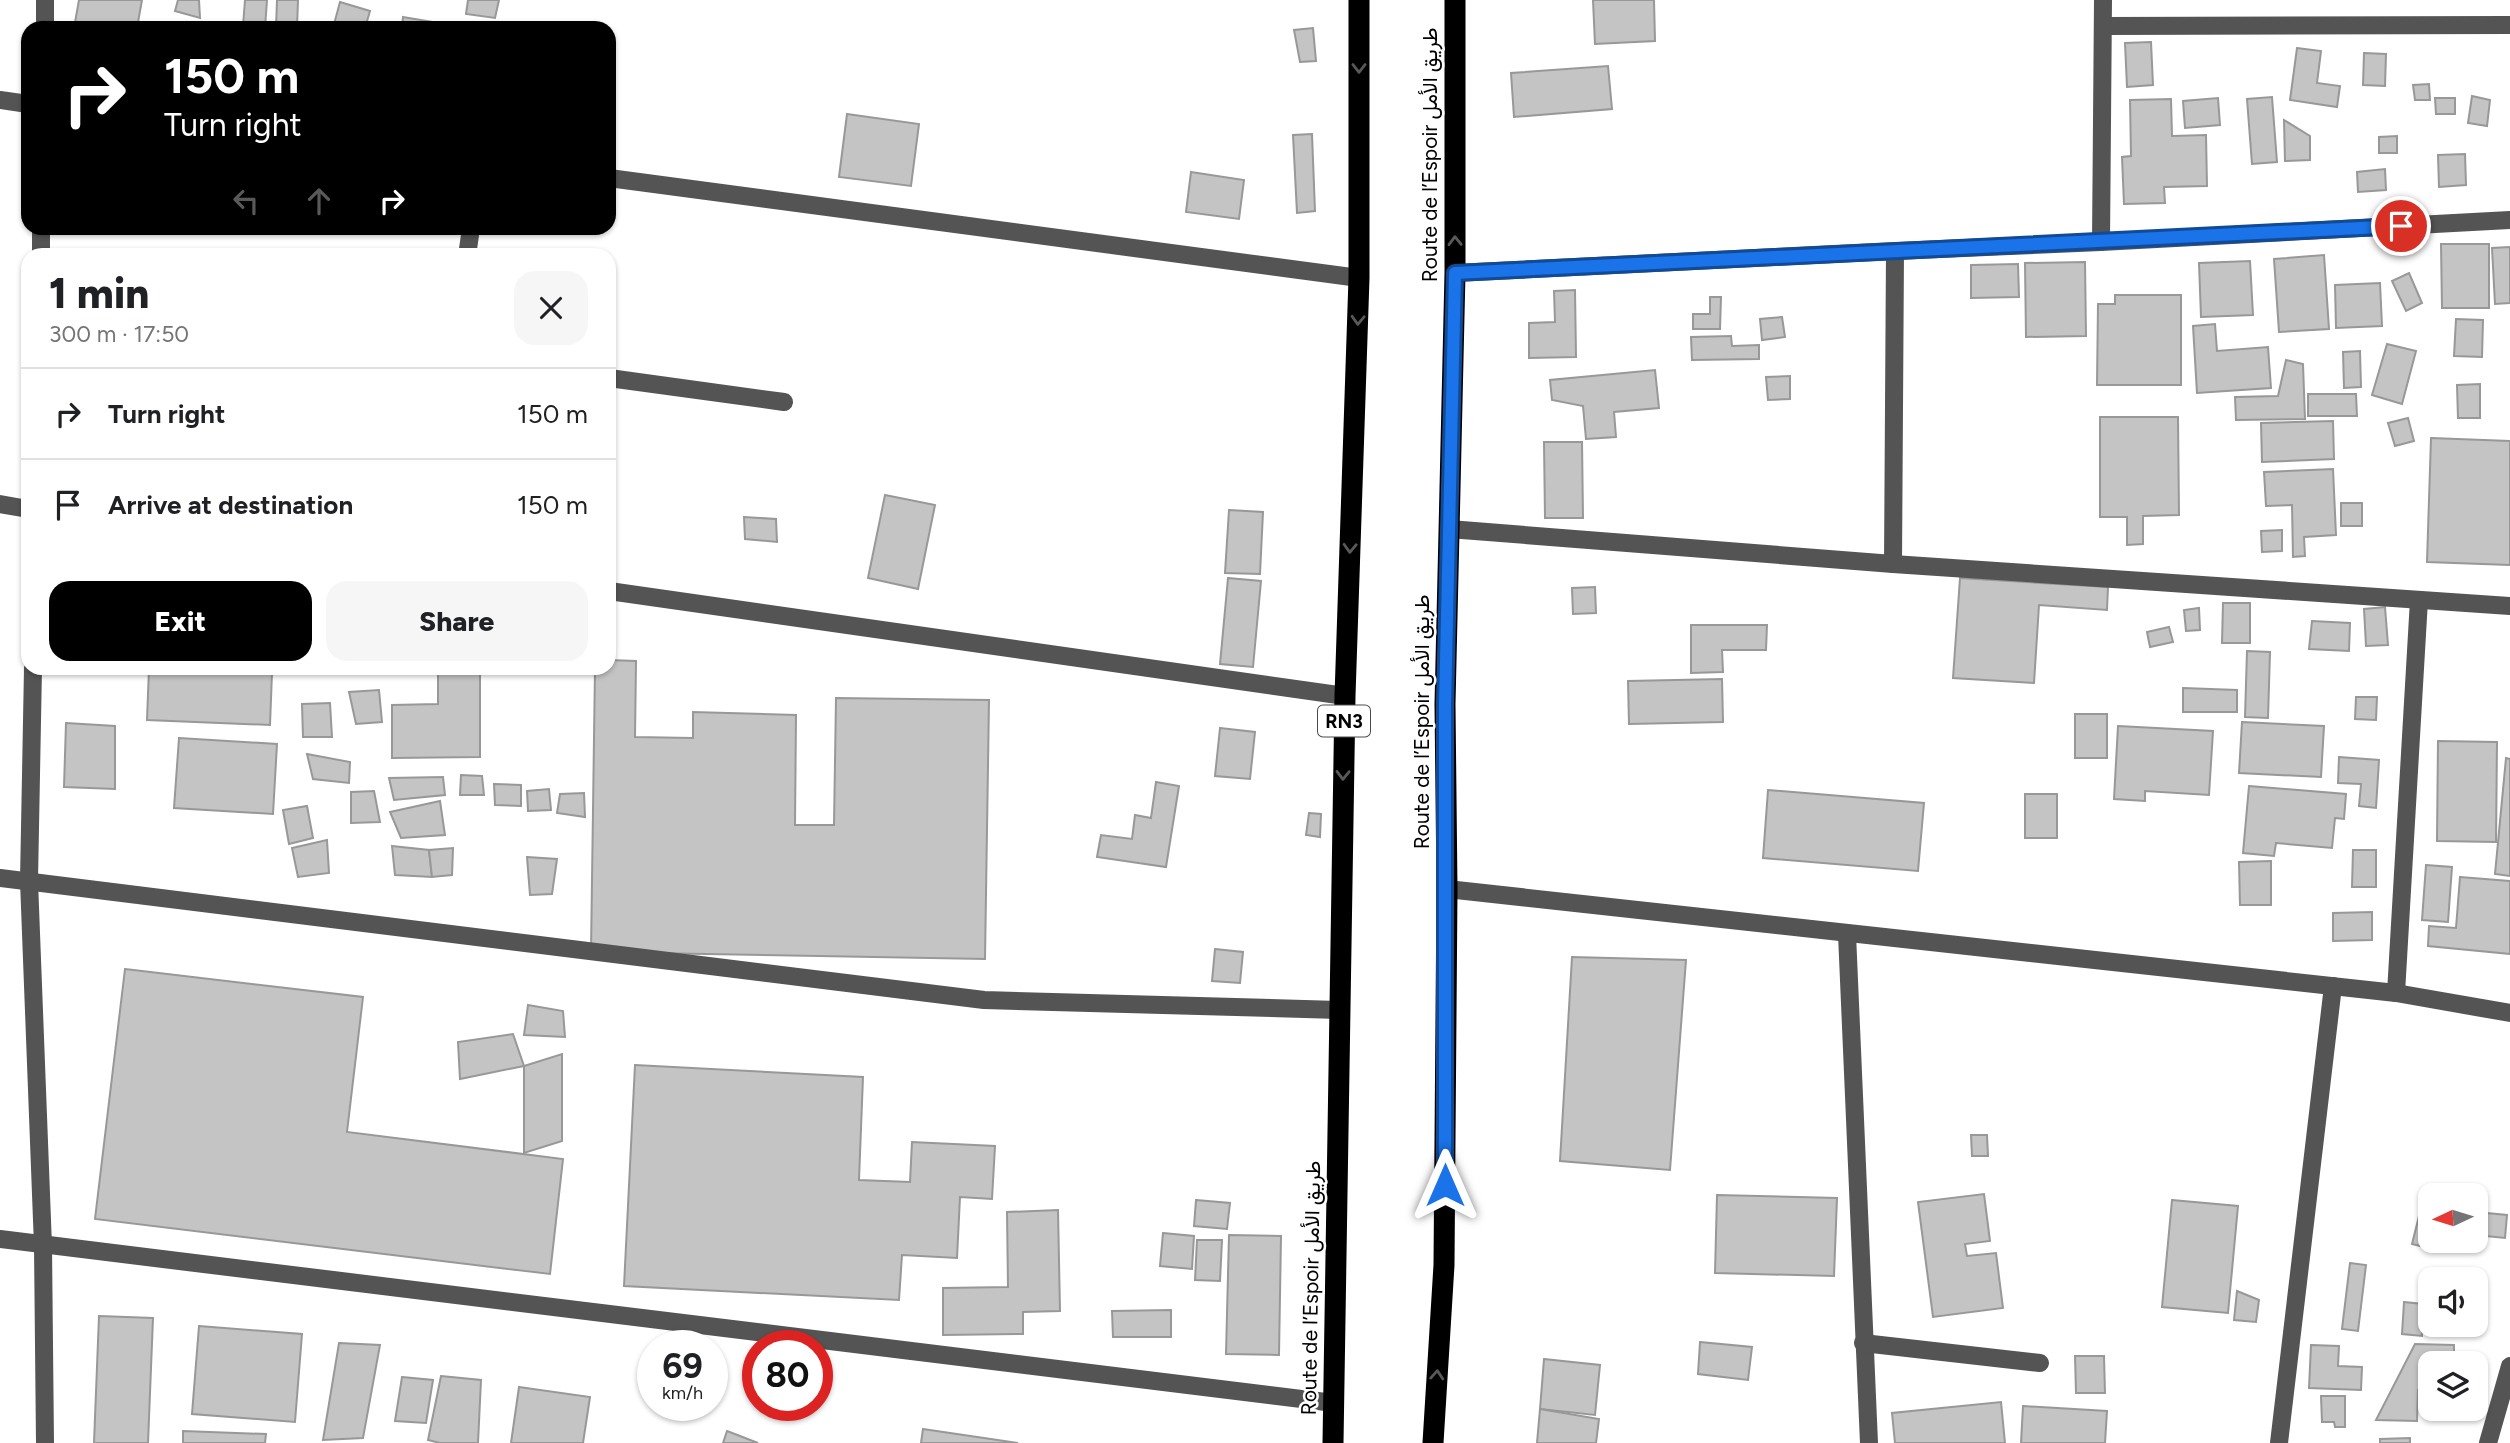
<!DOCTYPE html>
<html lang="en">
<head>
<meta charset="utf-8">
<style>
  body { margin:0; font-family:Figtree,Vazirmatn,sans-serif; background:#f6f6f6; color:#202124; height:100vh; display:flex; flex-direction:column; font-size:26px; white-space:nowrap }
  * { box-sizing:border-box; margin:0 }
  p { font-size:23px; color:#757577 }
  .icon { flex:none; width:38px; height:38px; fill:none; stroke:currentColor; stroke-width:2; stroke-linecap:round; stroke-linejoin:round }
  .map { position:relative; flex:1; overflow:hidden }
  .drawer { position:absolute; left:21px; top:248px; width:595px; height:427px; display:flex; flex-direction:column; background:#fff; border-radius:21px; box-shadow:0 2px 5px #0004 }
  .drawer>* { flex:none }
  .banner { position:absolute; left:21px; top:21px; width:595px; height:214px; border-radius:21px; box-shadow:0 2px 5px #0004; background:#000; color:#fff; overflow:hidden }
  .needle { width:46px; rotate:266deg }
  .buttons { position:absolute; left:2418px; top:1183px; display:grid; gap:14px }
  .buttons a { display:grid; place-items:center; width:70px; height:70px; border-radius:14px; background:#fff; box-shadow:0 2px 5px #0004; font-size:35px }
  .speed { position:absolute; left:637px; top:1330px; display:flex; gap:14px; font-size:35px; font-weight:700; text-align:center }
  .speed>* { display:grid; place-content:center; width:91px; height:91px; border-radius:50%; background:#fff; box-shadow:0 2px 5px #0004; line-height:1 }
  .speed small { font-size:18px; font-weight:400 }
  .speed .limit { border:10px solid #d22; background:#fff; color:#111 }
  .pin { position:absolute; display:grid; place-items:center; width:60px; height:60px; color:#fff; margin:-30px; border:4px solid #fff; border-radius:50%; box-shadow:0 2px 7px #0007 }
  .me { position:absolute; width:77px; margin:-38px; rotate:0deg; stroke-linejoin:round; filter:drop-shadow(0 0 5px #0008) }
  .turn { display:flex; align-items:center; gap:24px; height:147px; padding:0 28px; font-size:32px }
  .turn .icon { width:91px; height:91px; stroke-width:2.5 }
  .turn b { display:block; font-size:49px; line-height:60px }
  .lanes { display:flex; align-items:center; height:66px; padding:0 28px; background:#0003; justify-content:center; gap:35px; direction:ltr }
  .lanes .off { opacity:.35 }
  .round { display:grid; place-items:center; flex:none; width:74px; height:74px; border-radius:21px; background:#f6f6f6 }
  .headline { display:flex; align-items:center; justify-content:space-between; height:119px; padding:0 28px }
  h1 { font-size:42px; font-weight:800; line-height:52px }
  .primary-button { display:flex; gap:14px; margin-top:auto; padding:14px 28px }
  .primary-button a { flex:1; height:80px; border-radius:21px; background:#000; color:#fff; font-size:28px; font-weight:800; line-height:80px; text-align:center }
  .primary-button a+a { background:#f6f6f6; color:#202124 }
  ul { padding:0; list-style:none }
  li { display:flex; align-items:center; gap:21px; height:91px; padding:0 28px; border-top:2px solid #e0e0e0 }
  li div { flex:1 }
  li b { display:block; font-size:26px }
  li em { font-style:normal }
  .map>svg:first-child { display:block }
</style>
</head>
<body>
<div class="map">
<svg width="2510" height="1443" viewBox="0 0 2510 1443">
  <rect width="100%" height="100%" fill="#fff"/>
  <g fill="#c4c4c4" stroke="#989898" stroke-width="2">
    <polygon points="79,0 142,0 137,28 74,28"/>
    <polygon points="178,0 199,0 200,18 175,11"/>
    <polygon points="245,0 267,0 265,28 243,26"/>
    <polygon points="277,0 298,0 297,28 276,28"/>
    <polygon points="468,0 499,0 495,18 466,14"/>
    <polygon points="1593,0 1654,0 1655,41 1595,44"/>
    <polygon points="340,2 370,11 365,28 333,28"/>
    <polygon points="403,17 451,25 451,28 402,28"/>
    <polygon points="1313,28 1316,61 1300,62 1294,30"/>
    <polygon points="2151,42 2153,85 2127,87 2125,43"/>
    <polygon points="2297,48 2321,51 2317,83 2340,86 2337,107 2290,100"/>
    <polygon points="2364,53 2386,54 2385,86 2363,85"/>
    <polygon points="1608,66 1612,109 1514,117 1511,73"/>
    <polygon points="2429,84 2430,100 2415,100 2413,85"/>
    <polygon points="2472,96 2490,100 2487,126 2468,123"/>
    <polygon points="2272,97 2277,162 2252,164 2247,99"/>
    <polygon points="2218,98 2220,125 2185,128 2183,101"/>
    <polygon points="2435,98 2455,98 2455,114 2436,114"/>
    <polygon points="2171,99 2172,136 2206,135 2207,186 2164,187 2165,203 2124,204 2122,157 2131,156 2130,100"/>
    <polygon points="847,114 919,124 911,186 839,177"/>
    <polygon points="2284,120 2310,136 2310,160 2285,161"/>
    <polygon points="1312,134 1315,211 1297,213 1293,135"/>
    <polygon points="2397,136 2397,153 2379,153 2379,137"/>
    <polygon points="2465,154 2466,185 2439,187 2438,155"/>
    <polygon points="2385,169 2386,190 2358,192 2357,172"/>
    <polygon points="1191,172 1244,180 1239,219 1186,212"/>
    <polygon points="2441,244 2489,244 2489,308 2442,308"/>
    <polygon points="2510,247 2510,303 2495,304 2492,248"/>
    <polygon points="2324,255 2329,329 2279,332 2274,259"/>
    <polygon points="2250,261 2253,315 2201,317 2199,263"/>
    <polygon points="2085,262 2086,336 2026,337 2025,263"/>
    <polygon points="2018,264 2019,297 1971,298 1971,265"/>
    <polygon points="2409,273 2422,303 2406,311 2392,281"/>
    <polygon points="2380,283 2382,326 2336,328 2335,285"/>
    <polygon points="1575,290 1576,357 1529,358 1529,323 1555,322 1554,291"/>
    <polygon points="2115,295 2181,295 2181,385 2097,385 2098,304 2115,304"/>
    <polygon points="1710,297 1721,297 1720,329 1693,329 1693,314 1710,314"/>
    <polygon points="1782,317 1785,337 1762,340 1760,319"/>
    <polygon points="2456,319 2483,320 2482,357 2454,356"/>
    <polygon points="2215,324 2217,351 2268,347 2271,388 2197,393 2193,326"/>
    <polygon points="1731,336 1732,346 1759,345 1759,359 1692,360 1691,337"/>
    <polygon points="2387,344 2416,351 2402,404 2372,395"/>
    <polygon points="2360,351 2361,387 2344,388 2343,352"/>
    <polygon points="2286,360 2303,364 2305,419 2236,420 2235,397 2278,396"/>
    <polygon points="1655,370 1659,408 1614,412 1616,437 1586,439 1583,406 1552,400 1550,380"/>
    <polygon points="1790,376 1790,399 1768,400 1766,377"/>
    <polygon points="2480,384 2480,418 2458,418 2457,385"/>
    <polygon points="2308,394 2356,394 2357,416 2308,416"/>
    <polygon points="2100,417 2178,417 2179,515 2143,516 2143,544 2127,545 2127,517 2100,517"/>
    <polygon points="2408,418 2414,441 2395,446 2388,423"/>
    <polygon points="2333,421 2334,459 2262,462 2261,423"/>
    <polygon points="2431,438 2510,441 2510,565 2427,562"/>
    <polygon points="1544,442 1582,442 1583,518 1545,518"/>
    <polygon points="2333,469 2336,535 2304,537 2305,556 2293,557 2292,505 2266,506 2264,472"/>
    <polygon points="885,495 935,505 918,589 868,578"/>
    <rect x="2341" y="503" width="21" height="23"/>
    <polygon points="1229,510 1263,512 1260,574 1225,573"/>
    <polygon points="744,517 776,519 777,542 745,539"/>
    <polygon points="2282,530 2282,551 2262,552 2261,531"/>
    <polygon points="1228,578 1261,581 1253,667 1220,664"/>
    <polygon points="1960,578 2108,587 2107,610 2039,605 2034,683 1953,678"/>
    <polygon points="1595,587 1596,613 1573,614 1572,588"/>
    <polygon points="2223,603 2250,603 2250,643 2222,643"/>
    <polygon points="2385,607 2388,645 2366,646 2364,609"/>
    <polygon points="2199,608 2200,630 2186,631 2184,610"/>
    <polygon points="2312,621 2350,623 2349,651 2309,649"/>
    <polygon points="1691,625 1767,625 1766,650 1722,650 1723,672 1691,673"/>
    <polygon points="2169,627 2173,642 2150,647 2147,632"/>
    <polygon points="2247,651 2270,652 2268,718 2245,717"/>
    <polygon points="609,660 636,661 635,737 693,738 693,712 796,715 795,825 834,825 836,698 989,700 985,959 591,952 595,668 609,668"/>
    <polygon points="149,668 308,668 307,674 272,673 270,725 147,720"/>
    <polygon points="438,668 480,668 480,757 392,758 392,705 438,704"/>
    <polygon points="1722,679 1723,722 1629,724 1628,681"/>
    <polygon points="2183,688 2237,690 2237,712 2183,712"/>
    <polygon points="379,690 382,722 356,724 349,692"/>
    <polygon points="2356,697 2377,697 2376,720 2355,719"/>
    <polygon points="330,703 332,737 303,737 302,704"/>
    <rect x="2075" y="714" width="32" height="44"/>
    <polygon points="2242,722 2324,726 2321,777 2239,773"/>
    <polygon points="66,723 115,726 115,789 64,787"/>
    <polygon points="2118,726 2213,731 2209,795 2145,791 2145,801 2114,799"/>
    <polygon points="1220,728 1255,732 1250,779 1215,776"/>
    <polygon points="179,738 277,744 273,814 174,808"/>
    <polygon points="2438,741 2497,742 2496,842 2437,841"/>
    <polygon points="307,754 350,762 349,783 313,779"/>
    <polygon points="2339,757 2379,760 2376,808 2359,806 2361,784 2338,783"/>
    <polygon points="2506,758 2510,759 2510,876 2495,874"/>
    <polygon points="461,775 482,776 484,795 460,795"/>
    <polygon points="443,777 445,795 394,800 389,778"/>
    <polygon points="1156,782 1179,786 1166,867 1097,857 1101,835 1132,839 1135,815 1151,818"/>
    <polygon points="494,784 521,785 521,806 495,805"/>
    <polygon points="2249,786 2346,794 2344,819 2335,818 2332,848 2276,843 2274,856 2243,853"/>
    <polygon points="549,789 551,810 528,811 527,791"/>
    <polygon points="1768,790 1924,803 1918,871 1763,858"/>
    <polygon points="374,791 380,822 351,823 351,792"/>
    <polygon points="584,793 585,817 557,813 560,794"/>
    <rect x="2025" y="794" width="32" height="44"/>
    <polygon points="440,801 445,835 401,838 390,812"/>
    <polygon points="307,806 313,838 289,844 283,810"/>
    <polygon points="1309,813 1321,814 1320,837 1306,835"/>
    <polygon points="327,840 329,873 298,877 292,848"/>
    <polygon points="392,846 429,850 432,877 395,875"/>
    <polygon points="453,848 452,875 432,877 429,850"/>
    <polygon points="2353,850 2376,850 2376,887 2352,887"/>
    <polygon points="527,857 557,859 552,894 530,895"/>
    <polygon points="2271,861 2271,905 2240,905 2239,862"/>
    <polygon points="2426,865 2452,867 2448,922 2422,920"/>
    <polygon points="2460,877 2510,881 2510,954 2428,946 2429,926 2456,928"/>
    <polygon points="2372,912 2372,940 2333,941 2333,913"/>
    <polygon points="1215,949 1243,952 1240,983 1212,981"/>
    <polygon points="1572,957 1686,960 1670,1170 1560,1161"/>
    <polygon points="125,969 363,997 347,1132 563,1159 550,1274 95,1219"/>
    <polygon points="528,1005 563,1011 565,1037 524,1035"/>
    <polygon points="513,1034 524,1066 460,1079 458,1042"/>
    <polygon points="562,1054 562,1141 524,1153 524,1066"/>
    <polygon points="635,1065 863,1077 859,1180 910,1182 912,1142 995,1146 992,1199 960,1197 957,1258 902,1255 899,1300 624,1286"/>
    <polygon points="1971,1135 1987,1135 1988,1156 1972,1156"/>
    <polygon points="1984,1194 1990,1241 1965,1244 1967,1256 1996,1253 2003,1308 1933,1317 1918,1202"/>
    <polygon points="1717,1195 1837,1198 1834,1276 1715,1273"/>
    <polygon points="1196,1200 1230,1203 1227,1229 1194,1226"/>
    <polygon points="2172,1200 2238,1206 2228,1313 2162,1307"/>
    <polygon points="1058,1210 1060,1311 1023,1312 1023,1334 943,1335 943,1288 1008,1287 1007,1212"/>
    <polygon points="2476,1212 2507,1215 2505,1238 2476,1235"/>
    <polygon points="2419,1216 2431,1219 2431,1241 2434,1241 2432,1249 2412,1244"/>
    <polygon points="1163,1233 1194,1236 1192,1269 1160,1266"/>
    <polygon points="1229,1235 1281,1236 1279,1355 1226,1354"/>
    <polygon points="1197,1240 1222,1240 1220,1281 1195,1280"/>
    <polygon points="2350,1263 2366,1265 2358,1331 2342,1329"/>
    <polygon points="2237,1291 2259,1300 2256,1322 2234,1320"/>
    <polygon points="2404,1302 2423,1304 2422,1336 2402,1334"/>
    <polygon points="1171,1310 1171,1337 1113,1337 1112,1311"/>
    <polygon points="99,1316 153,1318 148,1443 94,1443"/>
    <polygon points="199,1326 302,1334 295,1422 192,1414"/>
    <polygon points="1700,1342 1752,1347 1748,1380 1698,1374"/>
    <polygon points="339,1343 380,1345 363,1438 323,1440"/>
    <polygon points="2415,1344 2454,1345 2454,1363 2431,1363 2431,1390 2418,1390 2417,1421 2376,1420"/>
    <polygon points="2311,1345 2339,1346 2338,1366 2362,1367 2361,1390 2309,1388"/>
    <polygon points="2075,1356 2104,1356 2105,1393 2076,1393"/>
    <polygon points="1544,1359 1600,1365 1595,1415 1540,1409"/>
    <polygon points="441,1376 481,1380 478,1443 440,1443 428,1440"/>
    <polygon points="402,1377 433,1380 426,1423 395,1421"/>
    <polygon points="519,1387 590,1397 583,1443 511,1443"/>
    <polygon points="2321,1396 2345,1396 2345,1427 2335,1427 2334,1422 2322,1422"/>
    <polygon points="2001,1402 2005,1443 1895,1443 1892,1413"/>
    <polygon points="2023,1406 2107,1411 2105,1443 2021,1443"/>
    <polygon points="1540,1409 1599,1419 1596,1443 1537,1443"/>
    <polygon points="923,1429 1018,1443 921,1443"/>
    <polygon points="183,1431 266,1434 265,1443 183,1443"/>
    <polygon points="727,1431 758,1443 723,1443"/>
    <polygon points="2410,1438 2410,1443 2380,1443 2380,1439"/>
  </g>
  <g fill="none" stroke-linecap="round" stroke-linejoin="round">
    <g stroke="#545454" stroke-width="18">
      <polyline points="2103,26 2510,25"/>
      <polyline points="45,28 45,0"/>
      <polyline points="0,100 28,104"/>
      <polyline points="609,178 1359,278"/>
      <polyline points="2101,242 2103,0"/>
      <polyline points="1895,251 2101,242 2510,220"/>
      <polyline points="41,256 41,228"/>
      <polyline points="467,256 471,228"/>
      <polyline points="1455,273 1895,251 1893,564"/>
      <polyline points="609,378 784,402"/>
      <polyline points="0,504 28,509"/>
      <polyline points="1449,529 1893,564 2510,606"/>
      <polyline points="609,591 1345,696"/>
      <polyline points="33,668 29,881 43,1246 45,1443"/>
      <polyline points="0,878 984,1000 1339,1010"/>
      <polyline points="1447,889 2396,993 2510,1013"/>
      <polyline points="1847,934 1869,1443"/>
      <polyline points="2396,993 2419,600"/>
      <polyline points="0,1239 1334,1403"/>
      <polyline points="1863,1343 2040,1363"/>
      <polyline points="2279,1443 2333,986"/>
      <polyline points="2488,1443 2510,1366"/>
    </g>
    <g stroke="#000" stroke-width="21">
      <polyline points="1333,1443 1345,696 1359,278 1359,0"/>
      <polyline points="1433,1443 1444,1265 1447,889 1445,704 1455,273 1455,0"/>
    </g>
  </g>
  <defs><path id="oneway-chevron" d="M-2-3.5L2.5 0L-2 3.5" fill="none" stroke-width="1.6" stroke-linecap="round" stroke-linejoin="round" transform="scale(1.75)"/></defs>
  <g stroke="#595959">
    <use href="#oneway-chevron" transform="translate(1359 68) rotate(90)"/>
    <use href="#oneway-chevron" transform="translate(1455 241) rotate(-91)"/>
    <use href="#oneway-chevron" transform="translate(1358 320) rotate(92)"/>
    <use href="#oneway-chevron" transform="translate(1350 548) rotate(92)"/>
    <use href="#oneway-chevron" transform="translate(1343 775) rotate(91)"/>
    <use href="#oneway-chevron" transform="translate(1437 1375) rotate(-86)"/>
  </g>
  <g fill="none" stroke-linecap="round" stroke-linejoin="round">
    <g stroke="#114b97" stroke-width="18">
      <polyline id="route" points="1445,1185 1445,704 1455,273 2401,226"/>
    </g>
    <use href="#route" stroke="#1a73e8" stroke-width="12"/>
  </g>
  <g text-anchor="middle" stroke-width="5" stroke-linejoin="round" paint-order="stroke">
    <rect fill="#fff" stroke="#4c4c4c" stroke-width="2" x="1318" y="705.5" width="52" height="31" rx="5"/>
    <g font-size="19" font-weight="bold" fill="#000">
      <text x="1344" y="728">RN3</text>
    </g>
    <g font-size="21" fill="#000" stroke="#fff">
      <text transform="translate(1430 155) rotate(-90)" y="7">Route de l’Espoir طريق الأمل</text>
      <text transform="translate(1422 722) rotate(-90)" y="7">Route de l’Espoir طريق الأمل</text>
      <text transform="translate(1311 1288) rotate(-89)" y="7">Route de l’Espoir طريق الأمل</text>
    </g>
  </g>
</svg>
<div class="buttons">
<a><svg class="needle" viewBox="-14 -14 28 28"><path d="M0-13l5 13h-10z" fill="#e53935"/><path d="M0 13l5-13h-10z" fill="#757577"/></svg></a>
<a><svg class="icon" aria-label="sound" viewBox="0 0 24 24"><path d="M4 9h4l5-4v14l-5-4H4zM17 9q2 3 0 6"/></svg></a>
<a><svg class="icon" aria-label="layers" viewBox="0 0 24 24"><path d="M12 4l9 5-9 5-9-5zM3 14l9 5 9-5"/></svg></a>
</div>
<div class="speed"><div>69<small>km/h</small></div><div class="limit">80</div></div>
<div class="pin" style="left:2401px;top:226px;background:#d93025"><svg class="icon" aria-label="arrive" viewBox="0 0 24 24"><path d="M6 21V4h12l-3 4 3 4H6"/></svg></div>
<svg class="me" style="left:1445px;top:1185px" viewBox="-20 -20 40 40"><path d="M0-17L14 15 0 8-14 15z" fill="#1a73e8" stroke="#fff" stroke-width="4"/></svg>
<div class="banner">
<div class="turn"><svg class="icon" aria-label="right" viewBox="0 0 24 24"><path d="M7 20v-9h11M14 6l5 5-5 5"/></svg><div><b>150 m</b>Turn right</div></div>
<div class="lanes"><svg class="icon off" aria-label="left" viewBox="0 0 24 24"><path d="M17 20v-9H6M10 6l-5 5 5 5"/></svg><svg class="icon off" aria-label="ahead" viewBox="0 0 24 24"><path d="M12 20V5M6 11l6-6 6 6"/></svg><svg class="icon" aria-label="right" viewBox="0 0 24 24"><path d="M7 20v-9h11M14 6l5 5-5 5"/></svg></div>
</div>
<section class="drawer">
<div class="headline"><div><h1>1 min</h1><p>300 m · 17:50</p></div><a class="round"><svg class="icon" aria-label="close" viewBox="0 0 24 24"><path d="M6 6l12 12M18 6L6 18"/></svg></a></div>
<ul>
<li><svg class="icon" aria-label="right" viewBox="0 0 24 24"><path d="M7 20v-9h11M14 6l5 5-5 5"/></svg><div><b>Turn right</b></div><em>150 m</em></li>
<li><svg class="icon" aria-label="arrive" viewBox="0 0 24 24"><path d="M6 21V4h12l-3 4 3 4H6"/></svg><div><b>Arrive at destination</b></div><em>150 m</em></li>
</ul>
<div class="primary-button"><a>Exit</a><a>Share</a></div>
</section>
</div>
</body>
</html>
